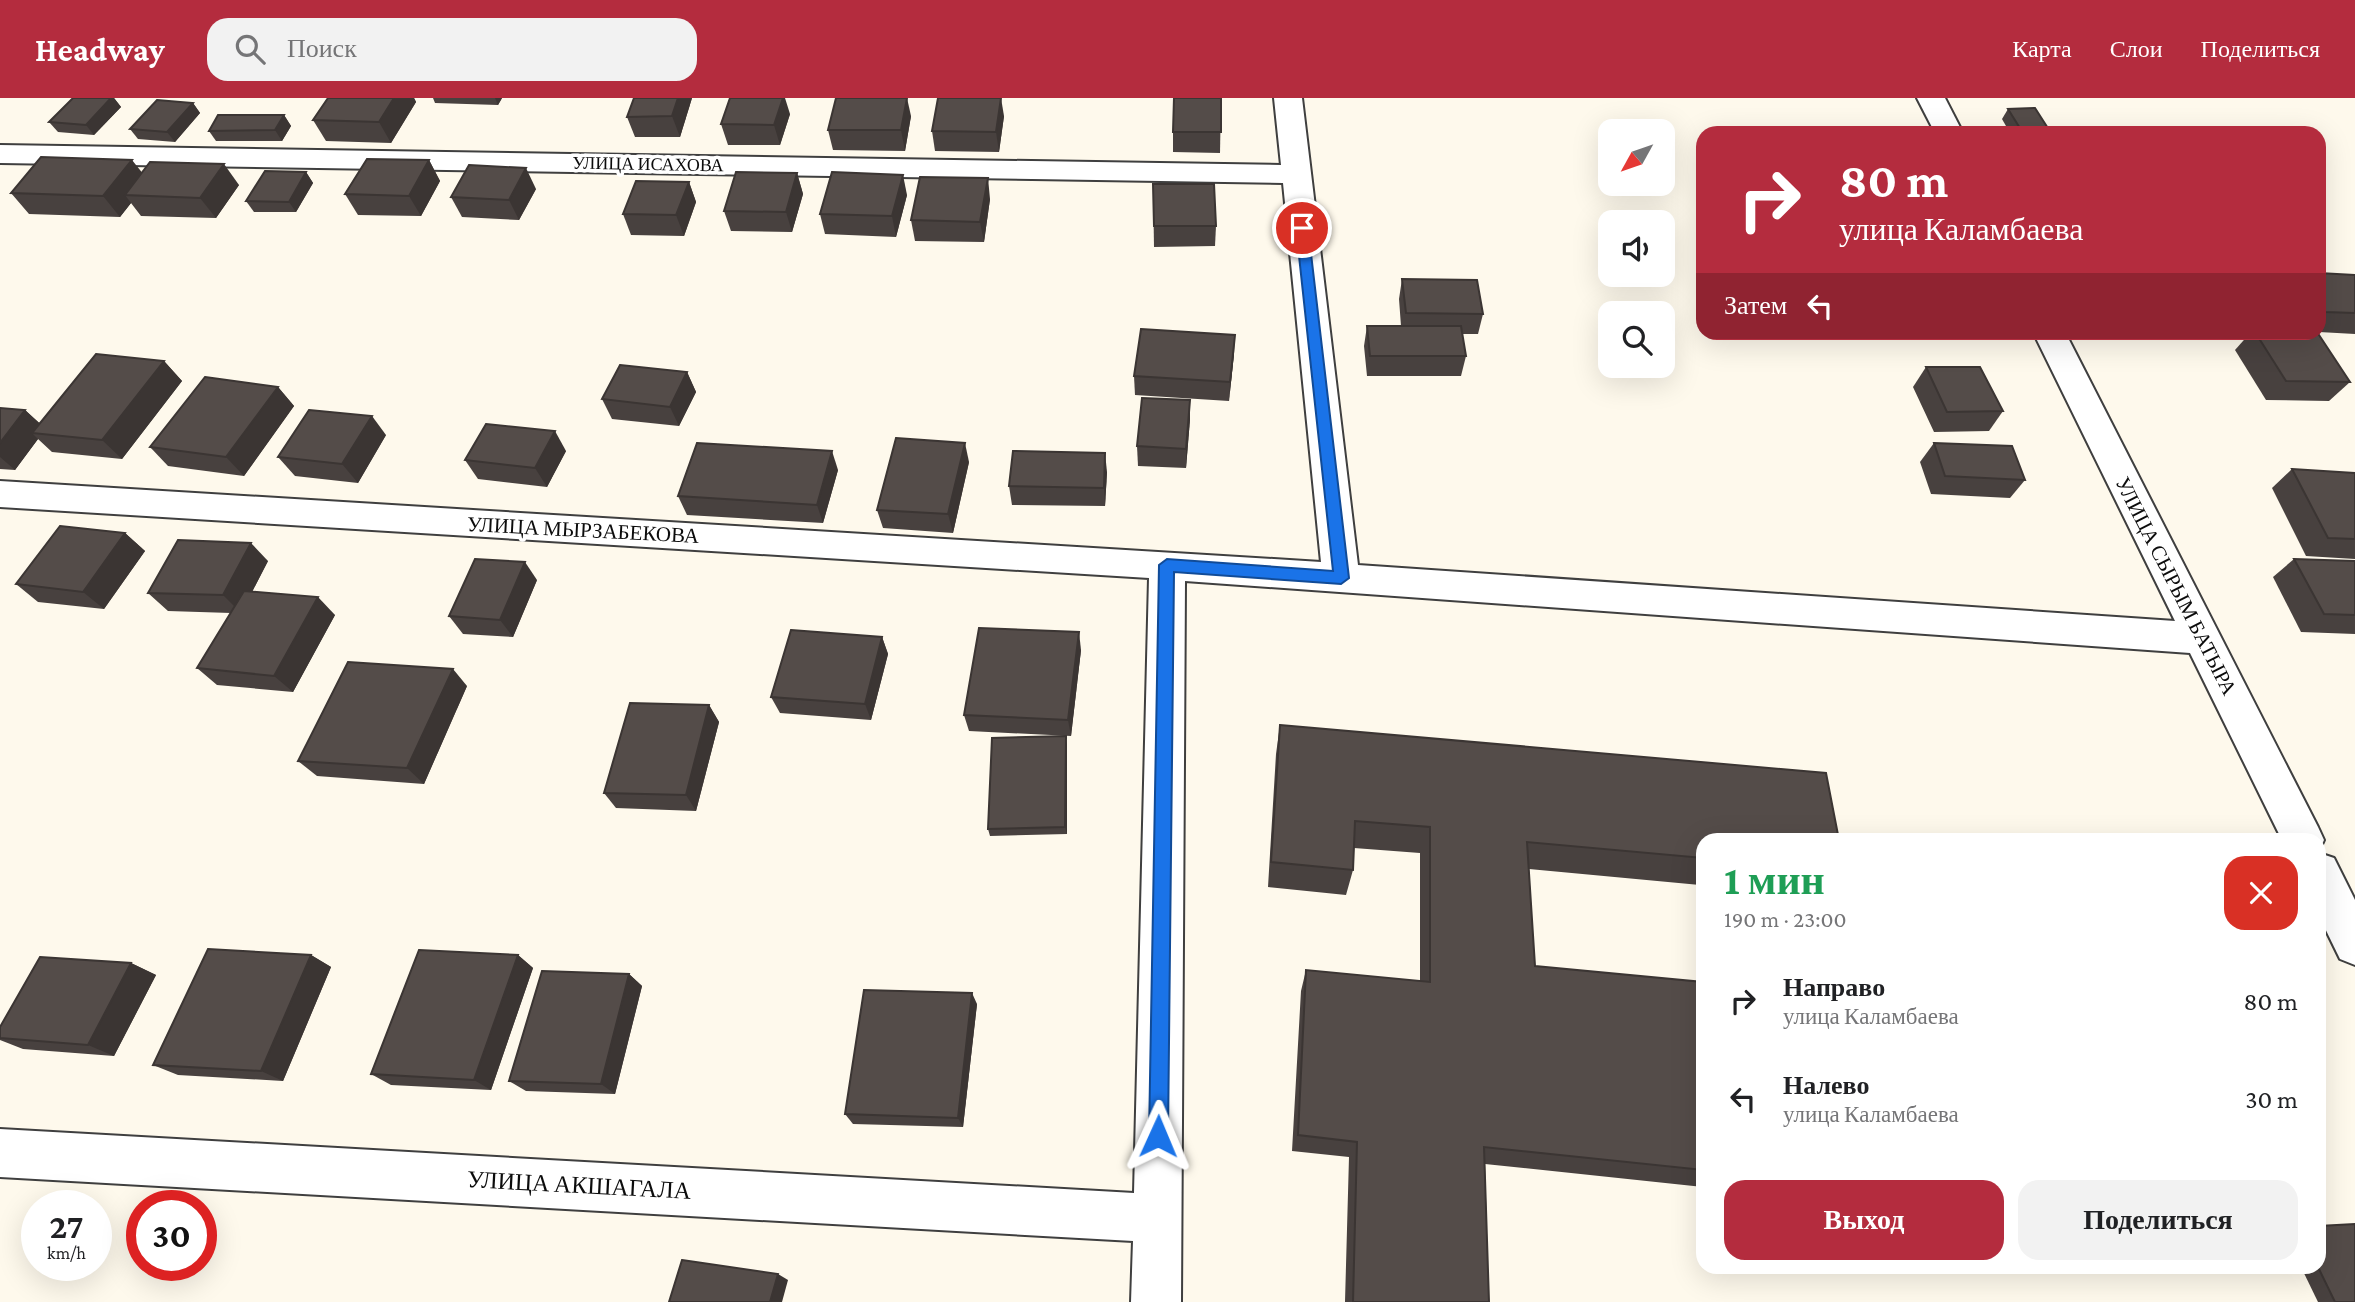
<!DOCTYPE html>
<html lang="ru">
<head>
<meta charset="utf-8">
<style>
  body { margin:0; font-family:"Crimson Pro",serif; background:#f2f2f2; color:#202124; height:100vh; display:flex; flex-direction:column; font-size:26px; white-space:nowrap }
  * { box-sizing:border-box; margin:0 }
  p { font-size:23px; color:#757577 }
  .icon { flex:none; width:38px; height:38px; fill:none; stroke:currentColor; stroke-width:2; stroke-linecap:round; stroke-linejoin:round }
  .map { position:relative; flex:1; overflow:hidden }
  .sheet { position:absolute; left:1696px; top:735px; width:630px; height:441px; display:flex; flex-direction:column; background:#fff; border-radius:21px; box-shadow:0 7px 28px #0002 }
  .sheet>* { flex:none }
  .hud { position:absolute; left:1696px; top:28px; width:630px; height:214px; border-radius:21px; box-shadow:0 7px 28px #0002; background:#b42c3e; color:#fff; overflow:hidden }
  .needle { width:46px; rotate:230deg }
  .tools { position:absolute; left:1598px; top:21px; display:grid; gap:14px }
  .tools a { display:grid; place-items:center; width:77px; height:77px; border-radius:14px; background:#fff; box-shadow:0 7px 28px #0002; font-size:35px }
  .speed { position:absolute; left:21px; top:1092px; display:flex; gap:14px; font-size:35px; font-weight:700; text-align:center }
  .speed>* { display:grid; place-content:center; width:91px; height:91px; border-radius:50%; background:#fff; box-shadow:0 7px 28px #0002; line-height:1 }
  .speed small { font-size:18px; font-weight:400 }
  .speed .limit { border:10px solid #d22; background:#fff; color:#111 }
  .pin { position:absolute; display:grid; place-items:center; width:60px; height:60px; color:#fff; margin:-30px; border:4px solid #fff; border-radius:50%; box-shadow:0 2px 7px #0007 }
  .me { position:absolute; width:77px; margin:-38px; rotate:1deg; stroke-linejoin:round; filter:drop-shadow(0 0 5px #0008) }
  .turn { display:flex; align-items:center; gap:24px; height:147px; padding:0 28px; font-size:32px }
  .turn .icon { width:91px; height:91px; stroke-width:2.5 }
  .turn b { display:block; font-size:49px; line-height:60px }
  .then { display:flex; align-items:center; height:66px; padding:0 28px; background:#0003; gap:14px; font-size:26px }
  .round { display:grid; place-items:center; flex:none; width:74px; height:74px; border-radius:21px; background:#f2f2f2 }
  .headline { display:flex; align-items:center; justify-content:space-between; height:119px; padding:0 28px }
  h1 { font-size:42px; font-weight:700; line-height:52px; color:#1e9e55 }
  .button { display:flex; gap:14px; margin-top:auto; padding:14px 28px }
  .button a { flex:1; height:80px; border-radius:21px; background:#b42c3e; color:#fff; font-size:28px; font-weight:700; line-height:80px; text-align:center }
  .button a+a { background:#f2f2f2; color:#202124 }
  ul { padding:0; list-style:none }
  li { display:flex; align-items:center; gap:21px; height:98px; padding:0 28px }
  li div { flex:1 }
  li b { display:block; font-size:26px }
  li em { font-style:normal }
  header { display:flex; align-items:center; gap:42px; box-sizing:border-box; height:98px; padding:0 35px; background:#b42c3e; color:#fff }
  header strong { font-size:33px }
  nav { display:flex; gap:38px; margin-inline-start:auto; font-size:24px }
  .search { width:490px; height:63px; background:#f2f2f2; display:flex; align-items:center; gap:18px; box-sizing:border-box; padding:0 24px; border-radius:21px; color:#757577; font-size:26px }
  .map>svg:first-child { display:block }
</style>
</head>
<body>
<header>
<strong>Headway</strong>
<div class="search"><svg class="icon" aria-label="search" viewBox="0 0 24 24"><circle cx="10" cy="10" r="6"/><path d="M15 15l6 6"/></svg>Поиск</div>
<nav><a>Карта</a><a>Слои</a><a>Поделиться</a></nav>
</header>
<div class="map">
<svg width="2355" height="1204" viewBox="0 0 2355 1204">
  <rect width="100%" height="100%" fill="#fef9ec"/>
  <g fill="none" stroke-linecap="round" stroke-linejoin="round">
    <g stroke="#3f3f3f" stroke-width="4">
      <g id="minor">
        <polygon points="1274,0 1302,0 1358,467 2175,523 2033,234 2065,234 2318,729 2324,742 2319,753 2319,742 2282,742 2190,555 1185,483 1181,1204 1131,1204 1133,1143 0,1079 0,1031 1134,1095 1149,480 0,409 0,383 1321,464 1283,85 0,65 0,47 1281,67"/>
        <polygon points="1917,0 1945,0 1963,35 1935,35"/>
        <polygon points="2319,755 2334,760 2355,802 2355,867 2340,861 2319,818"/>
      </g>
    </g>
    <use href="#minor" fill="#fff" fill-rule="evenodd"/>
  </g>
  <g fill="#48413f">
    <polygon points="73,0 114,0 121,9 94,37 58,34 49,24"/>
    <polygon points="328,0 414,0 416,4 391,45 326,43 313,22"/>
    <polygon points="433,0 502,0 498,7 435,5"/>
    <polygon points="634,0 692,0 680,39 635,39 627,19"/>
    <polygon points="1221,0 1220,55 1173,54 1173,34"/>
    <polygon points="193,5 200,15 175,44 138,41 130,31"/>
    <polygon points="2008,11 2051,35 2010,35 2002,21"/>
    <polygon points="790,16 780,47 728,47 721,26"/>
    <polygon points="284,17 291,28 282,43 216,43 209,33"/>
    <polygon points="911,18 905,53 833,52 828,32"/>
    <polygon points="1004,18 999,54 935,53 932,33"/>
    <polygon points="429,62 440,83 421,118 358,117 345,96"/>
    <polygon points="306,74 313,85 296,114 254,114 246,103"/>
    <polygon points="142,75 239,87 216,120 141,118 131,105 120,119 29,116 11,95"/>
    <polygon points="797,75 803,96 792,134 731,133 724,113"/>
    <polygon points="689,84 696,104 684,138 631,137 623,116"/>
    <polygon points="1153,86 1216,128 1215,148 1154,149"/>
    <polygon points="536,91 519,122 462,119 451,99"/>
    <polygon points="907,97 896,139 825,136 820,116"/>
    <polygon points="990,101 984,144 915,143 911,122"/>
    <polygon points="2319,175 2355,177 2355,236 2319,234"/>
    <polygon points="1402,181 1483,216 1478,236 1462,236 1466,258 1461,278 1367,278 1364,248 1367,228 1401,228 1399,201"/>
    <polygon points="2251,234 2317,234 2350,284 2329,303 2266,302 2235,252"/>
    <polygon points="1234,256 1229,303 1135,297 1134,278"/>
    <polygon points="164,263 182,283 122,361 52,354 38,341 15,372 0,371 0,310 25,312 39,325"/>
    <polygon points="1926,269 2003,313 1989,333 1934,334 1913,289"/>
    <polygon points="687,274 696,294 679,328 612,321 602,301"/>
    <polygon points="278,289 294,308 244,378 168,368 150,349"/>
    <polygon points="1190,321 1186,370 1138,368 1137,348"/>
    <polygon points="386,337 358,385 295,378 278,359"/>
    <polygon points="1934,345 2025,382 2010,400 1931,396 1920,364"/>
    <polygon points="566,353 547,389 478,381 465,362"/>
    <polygon points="969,364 953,435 883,430 877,412"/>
    <polygon points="2292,371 2355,375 2355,461 2306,458 2272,390"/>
    <polygon points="838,372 823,425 687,417 678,398"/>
    <polygon points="1107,374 1105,408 1012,407 1009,388"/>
    <polygon points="125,435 145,453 104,511 38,504 16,486"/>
    <polygon points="2294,461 2355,463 2355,536 2301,534 2273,479"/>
    <polygon points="268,463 252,494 335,517 293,594 217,587 197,570 231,515 168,513 148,495"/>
    <polygon points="537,482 513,539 463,536 449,518"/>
    <polygon points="882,539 888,556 871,622 780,615 771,599"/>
    <polygon points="1081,552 1071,638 969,633 964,617"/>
    <polygon points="467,588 424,686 317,678 298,663"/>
    <polygon points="709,607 719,624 696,713 616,710 604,695"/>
    <polygon points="1280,627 1703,742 1703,805 1700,787 1529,771 1535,868 1703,884 1703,1089 1485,1066 1489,1204 1345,1204 1349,1059 1292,1053 1301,893 1306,872 1420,883 1420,755 1354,750 1353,772 1346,797 1268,789 1276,656"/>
    <polygon points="1067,646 1067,736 990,738 988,731"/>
    <polygon points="311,857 331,869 283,983 178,977 153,967"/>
    <polygon points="518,857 533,870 491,992 391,987 371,976"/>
    <polygon points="131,865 156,877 114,958 23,951 0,942 0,929"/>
    <polygon points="629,876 642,888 615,996 526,993 509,983"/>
    <polygon points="977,906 963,1029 853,1026 845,1016"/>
    <polygon points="2301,1169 2319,1169 2355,1204 2318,1204"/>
  </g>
  <g fill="#3b3533">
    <polygon points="111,0 114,0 121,9 94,37 86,27"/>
    <polygon points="394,0 414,0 416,4 391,45 379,24"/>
    <polygon points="495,0 502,0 498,7"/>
    <polygon points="678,0 692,0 680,39 672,18"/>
    <polygon points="783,0 785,0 790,16 780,47 774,27"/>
    <polygon points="907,0 911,18 905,53 901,32"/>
    <polygon points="1001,0 1004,18 999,54 996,34"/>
    <polygon points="193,5 200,15 175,44 167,34"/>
    <polygon points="284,17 291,28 282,43 275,32"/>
    <polygon points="132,62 148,82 125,97 131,105 120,119 103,98"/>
    <polygon points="429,62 440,83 421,118 409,98"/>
    <polygon points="224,66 239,87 216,120 200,100"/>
    <polygon points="526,70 536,91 519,122 509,102"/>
    <polygon points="306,74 313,85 296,114 289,104"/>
    <polygon points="797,75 803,96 792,134 786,114"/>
    <polygon points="903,77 907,97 896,139 892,118"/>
    <polygon points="988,80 990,101 984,144 980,124"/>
    <polygon points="689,84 696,104 684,138 676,117"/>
    <polygon points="1235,237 1234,256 1229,303 1230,284"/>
    <polygon points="164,263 182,283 122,361 102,342"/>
    <polygon points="687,274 696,294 679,328 670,309"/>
    <polygon points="278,289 294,308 244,378 226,359"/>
    <polygon points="1190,302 1190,321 1186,370 1186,351"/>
    <polygon points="25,312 46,331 32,335 38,341 15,372 0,359 0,345"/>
    <polygon points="372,318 386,337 358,385 342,366"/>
    <polygon points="555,333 566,353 547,389 535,370"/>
    <polygon points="965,345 969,364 953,435 948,416"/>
    <polygon points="832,353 838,372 823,425 817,407"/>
    <polygon points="1105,355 1107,374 1105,408 1104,390"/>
    <polygon points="125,435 145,453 104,511 83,494"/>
    <polygon points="251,445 268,463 241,515 223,497"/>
    <polygon points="525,464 537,482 513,539 500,522"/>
    <polygon points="318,499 335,517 293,594 274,578"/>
    <polygon points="1079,534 1081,552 1071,638 1068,622"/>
    <polygon points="882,539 888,556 871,622 865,606"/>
    <polygon points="453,571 467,588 424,686 407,670"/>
    <polygon points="709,607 719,624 696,713 686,697"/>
    <polygon points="1066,638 1067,646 1067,736 1065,729"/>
    <polygon points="311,857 331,869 283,983 261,973"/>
    <polygon points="518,857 533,870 491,992 474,982"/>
    <polygon points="131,865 156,877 114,958 88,947"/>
    <polygon points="629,876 642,888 615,996 601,986"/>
    <polygon points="972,895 977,906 963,1029 958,1020"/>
    <polygon points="778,1176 788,1182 782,1204 770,1204"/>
  </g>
  <g fill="#544c49" stroke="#3b3533" stroke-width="2">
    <polygon points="73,0 111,0 86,27 49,24"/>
    <polygon points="328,0 394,0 379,24 313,22"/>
    <polygon points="634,0 678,0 672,18 627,19"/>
    <polygon points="730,0 783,0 774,27 721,26"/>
    <polygon points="836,0 907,0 901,32 828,32"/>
    <polygon points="938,0 1001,0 996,34 932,33"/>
    <polygon points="1174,0 1221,0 1221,34 1173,34"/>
    <polygon points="157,2 193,5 167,34 130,31"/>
    <polygon points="2035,10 2051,35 2023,35 2008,11"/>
    <polygon points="218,17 284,17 275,32 209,33"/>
    <polygon points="41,59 132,62 103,98 11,95"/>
    <polygon points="367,61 429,62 409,98 345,96"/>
    <polygon points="150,64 224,66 200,100 125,97"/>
    <polygon points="469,67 526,70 509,102 451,99"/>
    <polygon points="265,73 306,74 289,104 246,103"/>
    <polygon points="736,74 797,75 786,114 724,113"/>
    <polygon points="832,74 903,77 892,118 820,116"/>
    <polygon points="920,79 988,80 980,124 911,122"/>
    <polygon points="636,83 689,84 676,117 623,116"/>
    <polygon points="1153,86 1214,86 1216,128 1154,128"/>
    <polygon points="2319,175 2355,177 2355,215 2325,214 2319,204"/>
    <polygon points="1402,181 1477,182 1483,216 1406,215"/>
    <polygon points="1367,228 1461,228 1466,258 1370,258"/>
    <polygon points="1141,231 1235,237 1230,284 1134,278"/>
    <polygon points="2255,234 2317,234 2350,284 2286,283"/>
    <polygon points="96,256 164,263 102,342 32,335"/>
    <polygon points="620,267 687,274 670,309 602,301"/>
    <polygon points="1926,269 1980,269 2003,313 1947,314"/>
    <polygon points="205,279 278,289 226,359 150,349"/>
    <polygon points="1142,300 1190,302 1186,351 1137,348"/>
    <polygon points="0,310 25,312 0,345"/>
    <polygon points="309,312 372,318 342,366 278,359"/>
    <polygon points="486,326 555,333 535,370 465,362"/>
    <polygon points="896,340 965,345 948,416 877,412"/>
    <polygon points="697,345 832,353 817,407 678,398"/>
    <polygon points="1934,345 2012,348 2025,382 1945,378"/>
    <polygon points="1013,353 1105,355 1104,390 1009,388"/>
    <polygon points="2292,371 2355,375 2355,441 2328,440"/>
    <polygon points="60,428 125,435 83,494 16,486"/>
    <polygon points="178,442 251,445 223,497 148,495"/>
    <polygon points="475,461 525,464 500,522 449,518"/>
    <polygon points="2294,461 2355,463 2355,517 2324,516"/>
    <polygon points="244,493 318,499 274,578 197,570"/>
    <polygon points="979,530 1079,534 1068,622 964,617"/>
    <polygon points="791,532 882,539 865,606 771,599"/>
    <polygon points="348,564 453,571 407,670 298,663"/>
    <polygon points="630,605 709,607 686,697 604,695"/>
    <polygon points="1280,627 1826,675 1839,742 1703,742 1703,760 1527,744 1535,868 1703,884 1703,1072 1484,1049 1489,1204 1353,1204 1357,1044 1298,1037 1306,872 1430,884 1430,729 1355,723 1353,772 1271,764"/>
    <polygon points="1066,638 1065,729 988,731 992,640"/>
    <polygon points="208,851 311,857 261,973 153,967"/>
    <polygon points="419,852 518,857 474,982 371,976"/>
    <polygon points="40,859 131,865 88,947 0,940 0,929"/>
    <polygon points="542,873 629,876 601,986 509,983"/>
    <polygon points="864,892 972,895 958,1020 845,1016"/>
    <polygon points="2355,1126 2355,1204 2335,1204 2318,1169 2319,1128"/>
    <polygon points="682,1162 778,1176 770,1204 669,1204"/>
  </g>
  <polygon fill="#1a73e8" stroke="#114b97" stroke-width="2" points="1302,126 1308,130 1349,480 1341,486 1174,474 1168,1038 1165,1045 1158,1048 1152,1045 1149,1038 1159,467 1167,461 1333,473 1296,130"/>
  <g text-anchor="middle" stroke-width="7" stroke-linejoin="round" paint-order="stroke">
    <g font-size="18" fill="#0c0c0c" stroke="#fff">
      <text transform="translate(648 66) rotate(1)" y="6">УЛИЦА ИСАХОВА</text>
    </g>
    <g font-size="21" fill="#0c0c0c" stroke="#fff">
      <text transform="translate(583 432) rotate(3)" y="7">УЛИЦА МЫРЗАБЕКОВА</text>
      <text transform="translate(2176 488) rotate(63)" y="7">УЛИЦА СЫРЫМ БАТЫРА</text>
    </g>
    <g font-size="24" fill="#0c0c0c" stroke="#fff">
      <text transform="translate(579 1087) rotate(3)" y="8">УЛИЦА АКШАГАЛА</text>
    </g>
  </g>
</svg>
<div class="tools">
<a><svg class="needle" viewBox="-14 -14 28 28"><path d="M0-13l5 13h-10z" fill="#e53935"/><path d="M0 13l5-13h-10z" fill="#757577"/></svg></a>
<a><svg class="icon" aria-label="sound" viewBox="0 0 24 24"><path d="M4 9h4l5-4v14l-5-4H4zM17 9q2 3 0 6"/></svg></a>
<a><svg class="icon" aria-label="search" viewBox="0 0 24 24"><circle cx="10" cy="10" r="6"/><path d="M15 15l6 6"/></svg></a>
</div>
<div class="speed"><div>27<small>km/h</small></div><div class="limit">30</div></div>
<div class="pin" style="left:1302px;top:130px;background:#d93025"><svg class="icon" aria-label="arrive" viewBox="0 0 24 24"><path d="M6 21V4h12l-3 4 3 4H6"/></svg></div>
<svg class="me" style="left:1158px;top:1038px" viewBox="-20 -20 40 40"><path d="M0-17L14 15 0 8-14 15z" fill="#1a73e8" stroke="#fff" stroke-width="4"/></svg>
<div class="hud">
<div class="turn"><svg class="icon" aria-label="right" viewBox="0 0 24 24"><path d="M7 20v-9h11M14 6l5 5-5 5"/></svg><div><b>80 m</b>улица Каламбаева</div></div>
<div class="then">Затем<svg class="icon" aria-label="left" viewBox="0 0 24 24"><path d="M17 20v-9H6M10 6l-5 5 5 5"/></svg></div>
</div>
<section class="sheet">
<div class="headline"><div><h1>1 мин</h1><p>190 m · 23:00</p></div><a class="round" style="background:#d93025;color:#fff"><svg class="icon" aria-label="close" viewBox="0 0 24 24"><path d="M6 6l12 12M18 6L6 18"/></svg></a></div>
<ul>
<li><svg class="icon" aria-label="right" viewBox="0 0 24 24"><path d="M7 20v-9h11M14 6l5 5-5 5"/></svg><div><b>Направо</b><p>улица Каламбаева</p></div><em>80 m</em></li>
<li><svg class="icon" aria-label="left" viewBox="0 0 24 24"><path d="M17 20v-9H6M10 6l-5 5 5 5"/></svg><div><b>Налево</b><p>улица Каламбаева</p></div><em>30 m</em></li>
</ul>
<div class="button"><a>Выход</a><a>Поделиться</a></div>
</section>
</div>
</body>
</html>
